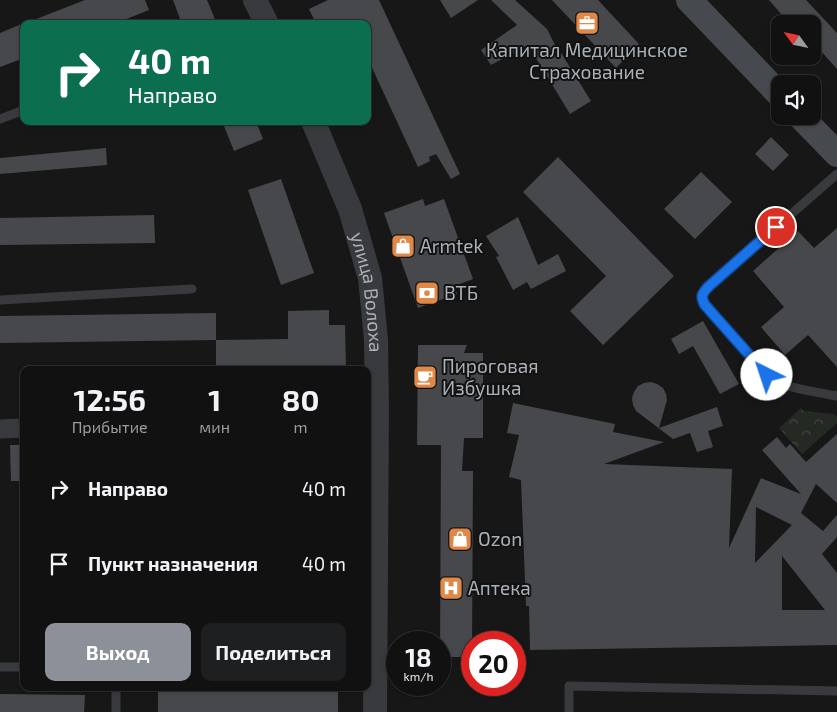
<!DOCTYPE html>
<html lang="ru">
<head>
<meta charset="utf-8">
<style>
  body { margin:0; font-family:"Exo 2",sans-serif; background:#1e1f20; color:#f1f3f6; height:100vh; display:flex; flex-direction:column; font-size:19px; white-space:nowrap }
  * { box-sizing:border-box; margin:0 }
  p { font-size:16px; color:#9c9d9f }
  .icon { flex:none; width:28px; height:28px; fill:none; stroke:currentColor; stroke-width:2; stroke-linecap:round; stroke-linejoin:round }
  .map { position:relative; flex:1; overflow:hidden }
  .sheet { position:absolute; left:20px; top:366px; width:351px; height:325px; display:flex; flex-direction:column; background:#111112; border-radius:10px; box-shadow:0 1px 4px #0004,0 0 0 1px #303132 }
  .sheet>* { flex:none }
  .hud { position:absolute; left:20px; top:20px; width:351px; height:105px; border-radius:10px; box-shadow:0 1px 4px #0004,0 0 0 1px #303132; background:#0b6e4f; color:#fff; overflow:hidden }
  .needle { width:32px; rotate:303deg }
  .tools { position:absolute; left:771px; top:15px; display:grid; gap:10px }
  .tools a { display:grid; place-items:center; width:50px; height:50px; border-radius:10px; background:#111112; box-shadow:0 1px 4px #0004,0 0 0 1px #303132; font-size:25px }
  .speed { position:absolute; left:386px; top:631px; display:flex; gap:10px; font-size:25px; font-weight:700; text-align:center }
  .speed>* { display:grid; place-content:center; width:65px; height:65px; border-radius:50%; background:#111112; box-shadow:0 1px 4px #0004,0 0 0 1px #303132; line-height:1 }
  .speed small { font-size:12px; font-weight:400 }
  .speed .limit { border:8px solid #d22; background:#fff; color:#111 }
  .pin { position:absolute; display:grid; place-items:center; width:42px; height:42px; color:#fff; margin:-21px; border:2px solid #fff; border-radius:50%; box-shadow:0 1px 5px #0007 }
  .me { position:absolute; width:55px; margin:-28px; rotate:319deg; stroke-linejoin:round; filter:drop-shadow(0 0 4px #0008) }
  .turn { display:flex; align-items:center; gap:18px; height:105px; padding:0 25px; font-size:22px }
  .turn .icon { width:65px; height:65px; stroke-width:2.5 }
  .turn b { display:block; font-size:35px; line-height:42px }
  .eta { display:flex; justify-content:space-evenly; align-items:center; height:85px; text-align:center }
  .eta b { font-size:30px; font-weight:700; line-height:35px }
  .cta { display:flex; gap:10px; margin-top:auto; padding:10px 25px }
  .cta a { flex:1; height:58px; border-radius:10px; background:#8c9099; color:#fff; font-size:20px; font-weight:700; line-height:58px; text-align:center }
  .cta a+a { background:#1e1f20; color:#f1f3f6 }
  ul { padding:0; list-style:none }
  li { display:flex; align-items:center; gap:15px; height:75px; padding:0 25px }
  li div { flex:1 }
  li b { display:block; font-size:19px }
  li em { font-style:normal }
  .map>svg:first-child { display:block }
</style>
</head>
<body>
<div class="map">
<svg width="837" height="712" viewBox="0 0 837 712">
  <defs>
    <pattern id="park-crowns" width="20" height="18" patternUnits="userSpaceOnUse" patternTransform="scale(1.25)"><rect width="20" height="18" fill="#242a23"/><path d="M2 6a3 3 0 1 1 6 0M12 15a3 3 0 1 1 6 0" fill="none" stroke="#414641"/></pattern>
  </defs>
  <rect width="100%" height="100%" fill="#171718"/>
  <polygon fill="url(#park-crowns)" points="801,408 804,411 834,414 837,417 837,423 802,454 779,428"/>
  <g fill="#46484b" fill-rule="evenodd">
    <polygon points="85,0 145,0 149,10 114,24 26,24 26,23"/>
    <polygon points="173,0 207,0 217,24 182,24"/>
    <polygon points="328,0 379,0 460,174 451,179 436,154 429,157 430,161 418,167 368,59 368,24 316,24 309,9"/>
    <polygon points="440,0 478,0 451,18"/>
    <polygon points="491,0 515,0 547,29 557,49 558,48 591,101 570,114 528,45 491,65 481,50 517,25"/>
    <polygon points="552,0 598,0 639,44 616,68"/>
    <polygon points="769,0 806,0 837,33 837,69 820,50 812,57 812,24 790,24"/>
    <polygon points="24,23 24,58 0,67 0,33"/>
    <polygon points="222,121 256,121 263,139 234,151"/>
    <polygon points="771,137 789,155 773,171 755,154"/>
    <polygon points="106,148 107,165 0,174 0,158"/>
    <polygon points="558,157 674,276 603,345 570,311 606,276 523,192"/>
    <polygon points="701,172 732,202 695,239 664,209"/>
    <polygon points="281,179 314,273 281,285 248,190"/>
    <polygon points="423,199 425,206 444,199 473,279 454,286 457,294 418,308 384,213"/>
    <polygon points="154,215 155,243 0,245 0,218"/>
    <polygon points="518,217 538,265 558,254 566,271 531,289 527,282 513,290 496,257 499,256 486,236"/>
    <polygon points="837,228 837,367 808,335 785,355 761,327 784,307 753,271 798,231 814,248"/>
    <polygon points="329,310 329,325 345,325 346,370 216,370 216,340 288,339 288,311"/>
    <polygon points="216,313 216,340 0,343 0,316"/>
    <polygon points="703,321 739,384 720,394 693,346 679,354 671,339"/>
    <polygon points="418,345 467,345 464,353 483,353 483,438 464,438 462,471 473,471 472,657 440,657 441,445 417,445"/>
    <polygon points="651,382 657,384 663,388 666,394 667,400 659,428 717,407 723,426 708,431 713,447 697,452 690,433 673,439 636,411 633,405 632,398 634,392 638,386 644,383"/>
    <path d="M513 403 615 424 613 432 664 442 604 464 732 469 729 548 761 478 801 494 762 450 777 437 786 448 790 444 806 462 837 434V503L816 484 801 513 823 531 837 515V537L822 554 837 573V645L530 650 529 606H526L521 480 509 477 519 435 507 433ZM756 507 792 525 755 563ZM782 556 825 610H782Z"/>
    <polygon points="10,445 24,445 24,481 11,481"/>
    <rect x="158" y="688" width="180" height="24"/>
    <polygon points="0,694 85,695 84,712 0,712"/>
  </g>
  <g fill="none" stroke-linecap="round" stroke-linejoin="round">
    <g stroke="#383a3d" stroke-width="9">
      <polyline points="0,119 24,110"/>
      <path d="M837 174 708 287C702 294 701 296 705 305L767 375C783 389 815 391 836 396L837 395"/>
      <polyline points="0,300 192,289"/>
      <polyline points="0,667 24,667"/>
      <polyline points="116,688 116,712"/>
      <polyline points="569,712 569,686 837,691"/>
    </g>
    <polyline stroke="#383a3d" stroke-width="19" points="0,429 24,428"/>
    <g stroke="#383a3d" stroke-width="24">
      <polyline points="255,0 267,24"/>
      <path id="s1" d="M313 121 350 209 370 278 376 340 377 410 375 712"/>
    </g>
    <g stroke="#46494d" stroke-width="26">
      <polyline points="689,0 780,95"/>
      <polyline points="800,116 837,154"/>
    </g>
  </g>
  <g fill="none" stroke-linecap="round" stroke-linejoin="round">
    <g stroke="#114b97" stroke-width="12">
      <path id="route" d="M767 375 705 305C700 296 702 294 708 287L776 227"/>
    </g>
    <use href="#route" stroke="#1a73e8" stroke-width="9"/>
  </g>
  <defs>
    <g id="office-square" transform="scale(1.25)"><rect x="-9" y="-9" width="18" height="18" rx="4" fill="#e08847" stroke="#121213"/><path d="M-6-3h4V-5.5h4V-3h4V5H-6ZM-1-4.5V-3h2v-1.5ZM-6 0V1H6V0Z" fill="#fff"/></g>
    <g id="shop-square" transform="scale(1.25)"><rect x="-9" y="-9" width="18" height="18" rx="4" fill="#e08847" stroke="#121213"/><path d="M-5-2.5h2.3a2.7 3.5 0 0 1 5.4 0H5L5.5 6h-11ZM-1.5-2.5h3a1.5 2.3 0 0 0-3 0Z" fill="#fff"/></g>
    <g id="bank-square" transform="scale(1.25)"><rect x="-9" y="-9" width="18" height="18" rx="4" fill="#e08847" stroke="#121213"/><path d="M-6-4H6V4H-6ZM0-2.3a2.3 2.3 0 1 0 0 4.6a2.3 2.3 0 1 0 0-4.6Z" fill="#fff"/></g>
    <g id="cafe-square" transform="scale(1.25)"><rect x="-9" y="-9" width="18" height="18" rx="4" fill="#e08847" stroke="#121213"/><path d="M-5.5-4.5H6V0H3Q3 3.5 0 3.5H-2.5Q-5.5 3.5-5.5 0ZM3-3.2v2h1.7v-2ZM-6 4.5H4V6H-6Z" fill="#fff"/></g>
    <g id="hospital-square" transform="scale(1.25)"><rect x="-9" y="-9" width="18" height="18" rx="4" fill="#e08847" stroke="#121213"/><path d="M-5-5h3v3.5h4V-5h3V5h-3V1.5h-4V5h-3Z" fill="#fff"/></g>
  </defs>
  <g fill-rule="evenodd">
    <use href="#office-square" x="587" y="23"/>
    <use href="#shop-square" x="403" y="246"/>
    <use href="#bank-square" x="427" y="293"/>
    <use href="#cafe-square" x="425" y="377"/>
    <use href="#shop-square" x="460" y="539"/>
    <use href="#hospital-square" x="451" y="588"/>
  </g>
  <g text-anchor="middle" stroke-width="4" stroke-linejoin="round" paint-order="stroke">
    <g font-size="19" fill="#aab1b7" stroke="#121213" text-anchor="start">
      <text x="587" y="57" text-anchor="middle">Капитал Медицинское<tspan x="587" dy="22">Страхование</tspan></text>
      <text x="420" y="253">Armtek</text>
      <text x="444" y="300">ВТБ</text>
      <text x="442" y="373">Пироговая<tspan x="442" dy="22">Избушка</tspan></text>
      <text x="478" y="546">Ozon</text>
      <text x="468" y="595">Аптека</text>
    </g>
    <g font-size="19" fill="#aab1b7" stroke="#121213">
      <text dy="7" stroke="none"><textPath href="#s1" startOffset="181">улица Волоха</textPath></text>
    </g>
  </g>
</svg>
<div class="tools">
<a><svg class="needle" viewBox="-14 -14 28 28"><path d="M0-13l5 13h-10z" fill="#e53935"/><path d="M0 13l5-13h-10z" fill="#9c9d9f"/></svg></a>
<a><svg class="icon" aria-label="sound" viewBox="0 0 24 24"><path d="M4 9h4l5-4v14l-5-4H4zM17 9q2 3 0 6"/></svg></a>
</div>
<div class="speed"><div>18<small>km/h</small></div><div class="limit">20</div></div>
<div class="pin" style="left:776px;top:227px;background:#d93025"><svg class="icon" aria-label="arrive" viewBox="0 0 24 24"><path d="M6 21V4h12l-3 4 3 4H6"/></svg></div>
<svg class="me" style="left:767px;top:375px" viewBox="-20 -20 40 40"><circle r="19" fill="#fff"/><path d="M0-13L10 11 0 6-10 11z" fill="#1a73e8"/></svg>
<div class="hud">
<div class="turn"><svg class="icon" aria-label="right" viewBox="0 0 24 24"><path d="M7 20v-9h11M14 6l5 5-5 5"/></svg><div><b>40 m</b>Направо</div></div>
</div>
<section class="sheet">
<div class="eta">
<div><b>12:56</b><p>Прибытие</p></div>
<div><b>1</b><p>мин</p></div>
<div><b>80</b><p>m</p></div>
</div>
<ul>
<li><svg class="icon" aria-label="right" viewBox="0 0 24 24"><path d="M7 20v-9h11M14 6l5 5-5 5"/></svg><div><b>Направо</b></div><em>40 m</em></li>
<li><svg class="icon" aria-label="arrive" viewBox="0 0 24 24"><path d="M6 21V4h12l-3 4 3 4H6"/></svg><div><b>Пункт назначения</b></div><em>40 m</em></li>
</ul>
<div class="cta"><a>Выход</a><a>Поделиться</a></div>
</section>
</div>
</body>
</html>
